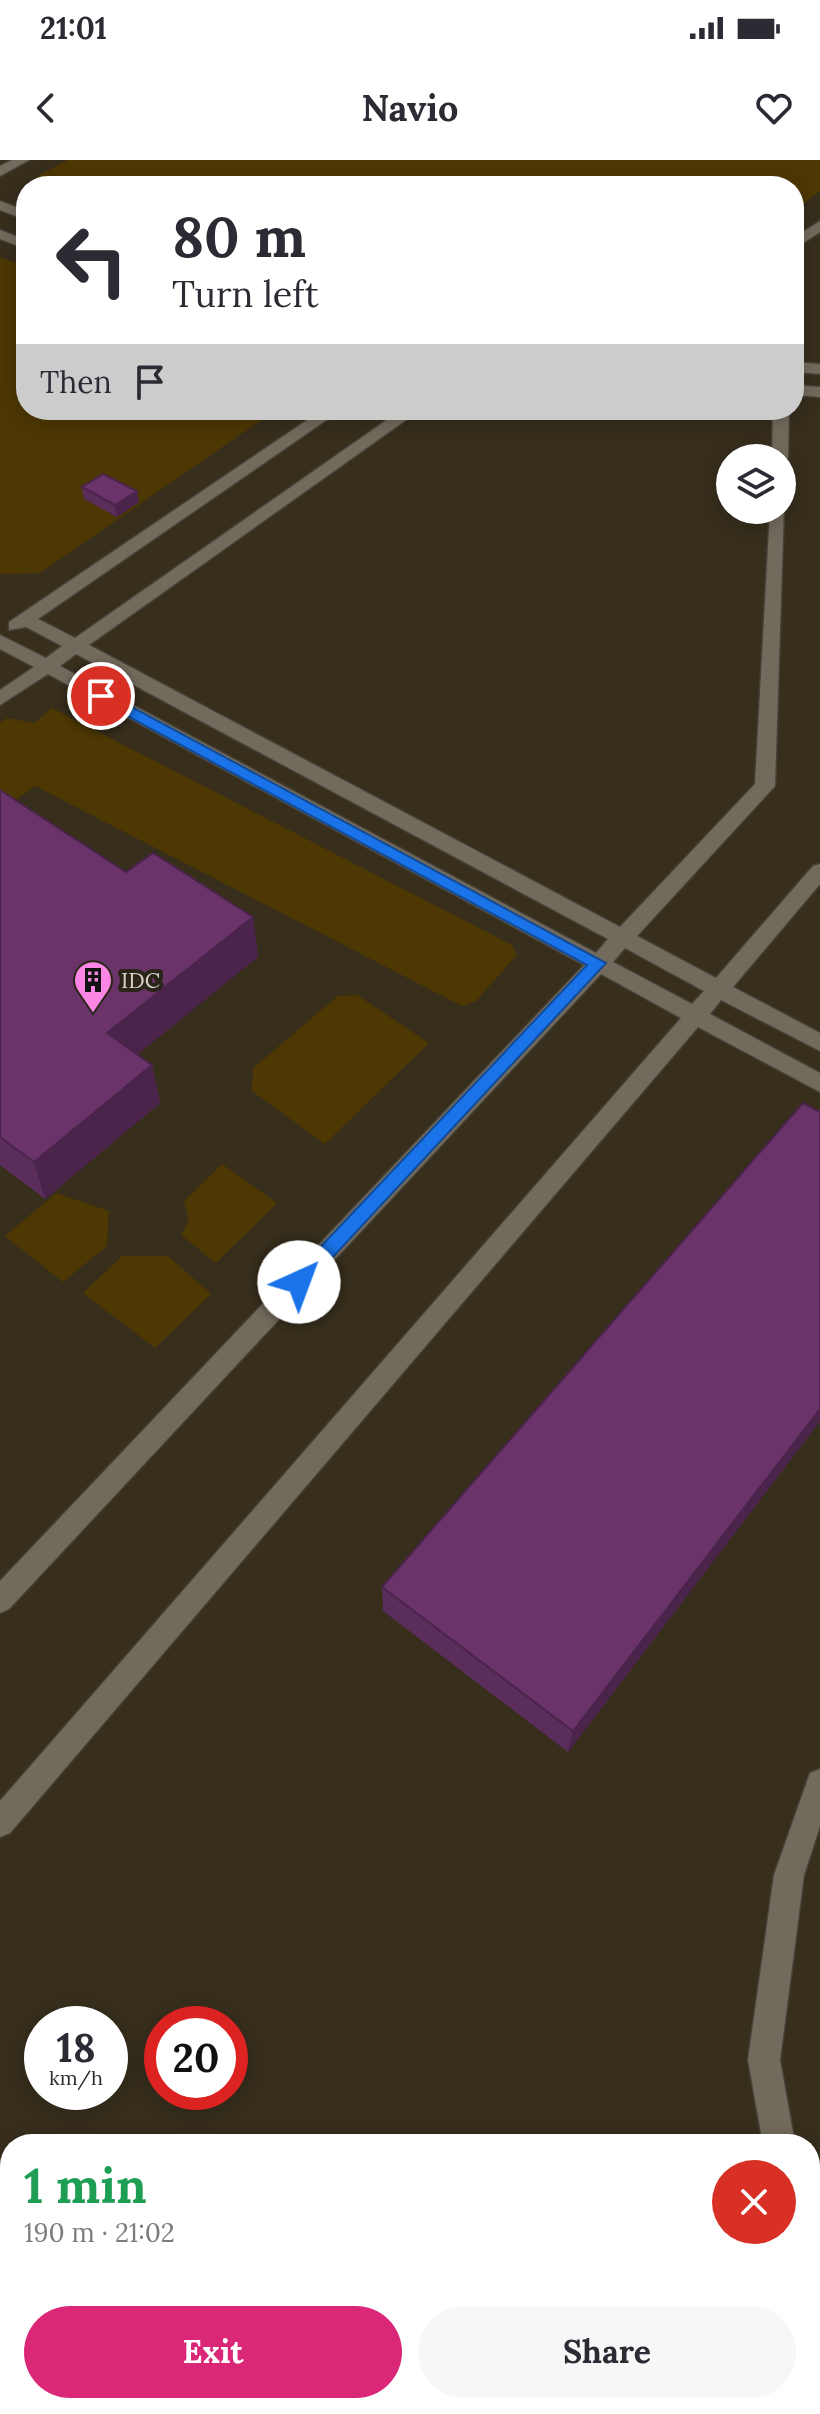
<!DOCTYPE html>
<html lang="en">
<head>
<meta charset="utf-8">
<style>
  body { margin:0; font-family:Lora,serif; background:#f7f7f7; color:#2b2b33; height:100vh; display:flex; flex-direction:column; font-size:30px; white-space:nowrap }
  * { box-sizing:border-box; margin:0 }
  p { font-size:26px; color:#7c7c81 }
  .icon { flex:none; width:44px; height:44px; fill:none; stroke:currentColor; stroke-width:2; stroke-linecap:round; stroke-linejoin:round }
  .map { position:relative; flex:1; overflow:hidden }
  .side { position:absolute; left:0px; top:1974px; width:820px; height:280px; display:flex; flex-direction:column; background:#fff; border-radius:32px 32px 0 0; box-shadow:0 4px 20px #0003 }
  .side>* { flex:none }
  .guide { position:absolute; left:16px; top:16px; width:788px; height:244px; border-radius:32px; box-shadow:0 4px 20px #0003; background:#fff; color:#2b2b33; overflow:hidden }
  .controls { position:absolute; left:716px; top:284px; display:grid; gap:16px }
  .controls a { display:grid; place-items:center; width:80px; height:80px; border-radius:50%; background:#fff; box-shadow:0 4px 20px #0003; font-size:40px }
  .speed { position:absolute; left:24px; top:1846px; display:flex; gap:16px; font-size:40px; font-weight:700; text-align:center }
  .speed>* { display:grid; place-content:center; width:104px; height:104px; border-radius:50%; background:#fff; box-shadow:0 4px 20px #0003; line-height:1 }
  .speed small { font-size:20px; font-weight:400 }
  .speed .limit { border:12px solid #d22; background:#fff; color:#111 }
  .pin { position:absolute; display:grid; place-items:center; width:68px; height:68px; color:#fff; margin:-34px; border:4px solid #fff; border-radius:50%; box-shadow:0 2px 8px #0007 }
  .me { position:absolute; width:88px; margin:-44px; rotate:43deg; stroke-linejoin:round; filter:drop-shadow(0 0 6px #0008) }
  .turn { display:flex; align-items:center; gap:28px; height:168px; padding:0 24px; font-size:36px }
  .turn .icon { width:104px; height:104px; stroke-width:2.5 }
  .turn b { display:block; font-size:56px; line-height:68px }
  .then { display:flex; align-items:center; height:76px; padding:0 24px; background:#0003; gap:16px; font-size:30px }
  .round { display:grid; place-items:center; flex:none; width:84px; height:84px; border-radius:42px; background:#f7f7f7 }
  .head { display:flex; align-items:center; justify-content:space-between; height:136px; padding:0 24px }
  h1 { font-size:48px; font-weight:800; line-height:60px; color:#1e9e55 }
  .action { display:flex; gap:16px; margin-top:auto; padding:16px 24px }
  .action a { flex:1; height:92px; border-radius:48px; background:#db2777; color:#fff; font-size:32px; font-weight:800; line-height:92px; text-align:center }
  .action a+a { background:#f7f7f7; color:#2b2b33 }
  .status { display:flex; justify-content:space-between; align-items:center; height:56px; padding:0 40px; background:#fff; direction:ltr }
  .status svg { height:22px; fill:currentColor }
  header { display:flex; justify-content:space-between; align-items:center; height:104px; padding:0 24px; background:#fff; font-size:36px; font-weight:800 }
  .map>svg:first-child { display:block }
</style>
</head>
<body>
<div class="status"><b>21:01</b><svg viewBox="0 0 49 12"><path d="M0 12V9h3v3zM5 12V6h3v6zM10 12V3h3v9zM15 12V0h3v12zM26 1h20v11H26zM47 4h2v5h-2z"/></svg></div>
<header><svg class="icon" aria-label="back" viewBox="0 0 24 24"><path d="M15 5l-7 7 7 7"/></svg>Navio<svg class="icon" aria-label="heart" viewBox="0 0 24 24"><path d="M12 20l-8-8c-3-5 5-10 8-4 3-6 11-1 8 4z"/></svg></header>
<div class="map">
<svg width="820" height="2254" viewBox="0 0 820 2254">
  <rect width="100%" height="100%" fill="#2b2519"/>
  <path fill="#372e1c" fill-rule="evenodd" d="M0 0H820V2254H0ZM26 26H794V250H26ZM730 298H782V350H730ZM42 1864H110V1932H42ZM162 1864H230V1932H162ZM10 1984H810V2244H10Z"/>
  <g fill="#4d3703">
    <polygon points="68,0 820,0 820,31 794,51 794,26 29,26 39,15"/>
    <polygon points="0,97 26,107 26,250 276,250 40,413 0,414"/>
    <polygon points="52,548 512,785 517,795 476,841 462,846 35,626 0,652 0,563 7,558 34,563"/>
    <polygon points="357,835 429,883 325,984 252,931 253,908 338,836"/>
    <polygon points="222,1004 277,1043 216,1103 181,1075 189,1060 184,1041"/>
    <polygon points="56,1033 109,1051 107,1086 63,1122 5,1076"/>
    <polygon points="122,1096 168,1096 211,1134 155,1188 83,1133"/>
  </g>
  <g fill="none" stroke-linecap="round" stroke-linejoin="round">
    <g stroke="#464137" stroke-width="3">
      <g id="lane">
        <polygon points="12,0 29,0 0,16 0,6"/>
        <polygon points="0,41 26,51 26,60 0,50"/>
        <polygon points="820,61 820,72 794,89 794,78"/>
        <polygon points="0,70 26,80 26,89 0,79"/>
        <polygon points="794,202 820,204 820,214 794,212"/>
        <polygon points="794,225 820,227 820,237 794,235"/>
        <path d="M322 250H341L38 459 75 478 401 250H420L89 485 620 767 755 624 770 350H782L784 346 775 626 637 776 716 818 813 706 820 704V724L733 827 820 873V891L721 840 710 854 820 913V932L698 867 10 1673 0 1677V1641L681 858 601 814 9 1449 0 1453V1421L584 805 48 514 0 545V530L34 507 0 489V475L46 498 62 486 26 467 9 470V462ZM76 494 608 779 596 793 60 506ZM625 788 704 831 692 844 613 802Z"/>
        <polygon points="773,250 789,250 788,298 782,302 782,298 772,298"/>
        <polygon points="820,1609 820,1666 804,1715 780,1900 795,1984 763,1984 748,1900 774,1715 810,1613"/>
        <polygon points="810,2131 820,2136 820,2200 810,2196"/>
      </g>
    </g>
    <use href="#lane" fill="#726b5d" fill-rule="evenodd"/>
  </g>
  <g fill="#5b2d5b">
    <polygon points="82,327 137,331 139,342 117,357 84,339"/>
    <polygon points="0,630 126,712 253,757 258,797 137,894 152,905 160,943 45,1039 0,1005"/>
    <polygon points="820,952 820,1261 568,1592 383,1451 382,1427"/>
  </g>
  <g fill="#4a244a">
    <polygon points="137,331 139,342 117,357 115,345"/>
    <polygon points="253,757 258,797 116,912 107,873"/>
    <polygon points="152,905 160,943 45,1039 34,1002"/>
    <polygon points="820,1249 820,1261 568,1592 573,1571"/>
  </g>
  <g fill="#6a346a" stroke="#4a244a" stroke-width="2">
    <polygon points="103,314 137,331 115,345 82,327"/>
    <polygon points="0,630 126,712 153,693 253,757 107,873 152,905 34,1002 0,977"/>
    <polygon points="803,943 820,952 820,1249 573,1571 382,1427"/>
  </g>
  <polygon fill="#1a73e8" stroke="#114b97" stroke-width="2" points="96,533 106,533 606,803 305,1127 293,1127 293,1116 587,805 96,539"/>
  <defs>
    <g id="building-pin" transform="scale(2)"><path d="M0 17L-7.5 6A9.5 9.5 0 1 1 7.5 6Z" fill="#fc86e4" stroke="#2b2519"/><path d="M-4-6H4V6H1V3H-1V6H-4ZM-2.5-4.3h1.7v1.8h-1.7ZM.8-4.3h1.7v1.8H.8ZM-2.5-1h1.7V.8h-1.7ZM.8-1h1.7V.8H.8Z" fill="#111"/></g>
  </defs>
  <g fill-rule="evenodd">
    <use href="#building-pin" x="93" y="820"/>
  </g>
  <g text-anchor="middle" stroke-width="8" stroke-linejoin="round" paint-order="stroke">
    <g font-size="22" fill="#d6d2ca" stroke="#2b2519" text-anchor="start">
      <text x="121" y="828">IDC</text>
    </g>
  </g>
</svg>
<div class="controls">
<a><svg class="icon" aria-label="layers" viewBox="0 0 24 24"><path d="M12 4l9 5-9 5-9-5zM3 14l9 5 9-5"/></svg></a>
</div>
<div class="speed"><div>18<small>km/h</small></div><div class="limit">20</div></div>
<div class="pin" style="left:101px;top:536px;background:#d93025"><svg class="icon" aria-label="arrive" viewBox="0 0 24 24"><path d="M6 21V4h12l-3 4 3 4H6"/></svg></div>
<svg class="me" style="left:299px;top:1122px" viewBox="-20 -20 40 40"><circle r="19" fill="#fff"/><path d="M0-13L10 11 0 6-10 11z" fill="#1a73e8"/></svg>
<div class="guide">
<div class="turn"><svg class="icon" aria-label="left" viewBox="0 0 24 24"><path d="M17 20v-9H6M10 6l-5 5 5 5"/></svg><div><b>80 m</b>Turn left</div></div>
<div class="then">Then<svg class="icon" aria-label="arrive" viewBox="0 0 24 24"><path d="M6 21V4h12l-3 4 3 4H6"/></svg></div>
</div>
<section class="side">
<div class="head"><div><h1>1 min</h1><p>190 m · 21:02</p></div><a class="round" style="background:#d93025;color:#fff"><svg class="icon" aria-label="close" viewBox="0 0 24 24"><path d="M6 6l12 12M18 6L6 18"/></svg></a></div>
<div class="action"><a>Exit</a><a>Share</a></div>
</section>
</div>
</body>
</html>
